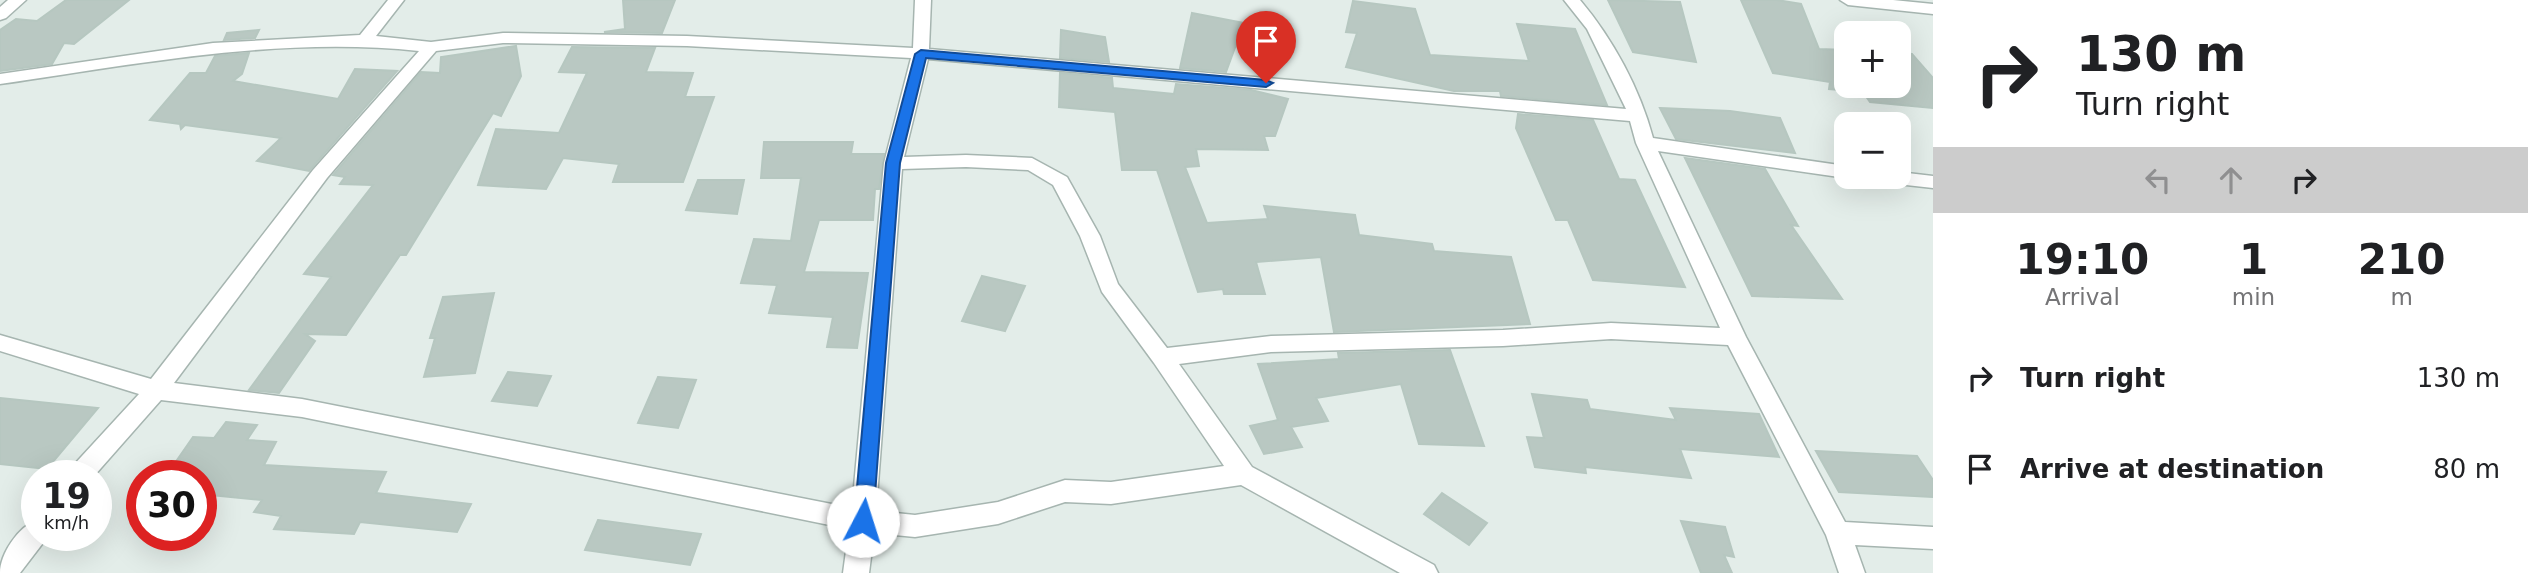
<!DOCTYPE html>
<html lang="en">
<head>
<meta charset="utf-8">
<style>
  body { margin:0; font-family:"DejaVu Sans",sans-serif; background:#f6f6f6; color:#202124; height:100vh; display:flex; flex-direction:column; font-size:26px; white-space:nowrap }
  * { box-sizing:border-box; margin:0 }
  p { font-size:23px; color:#757577 }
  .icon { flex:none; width:38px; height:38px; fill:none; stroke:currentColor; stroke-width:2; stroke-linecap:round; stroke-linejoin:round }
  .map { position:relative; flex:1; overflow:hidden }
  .panel { display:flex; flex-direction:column; background:#fff; width:595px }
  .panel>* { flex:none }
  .hud { background:#fff; color:#202124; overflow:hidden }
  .fabs { position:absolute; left:1834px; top:21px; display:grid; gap:14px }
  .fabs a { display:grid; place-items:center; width:77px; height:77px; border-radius:14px; background:#fff; box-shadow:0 7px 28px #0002; font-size:35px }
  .speed { position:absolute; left:21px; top:460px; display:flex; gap:14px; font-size:35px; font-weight:700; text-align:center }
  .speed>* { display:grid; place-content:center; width:91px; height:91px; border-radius:50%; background:#fff; box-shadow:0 7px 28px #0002; line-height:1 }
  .speed small { font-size:18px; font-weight:400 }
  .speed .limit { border:10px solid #d22; background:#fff; color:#111 }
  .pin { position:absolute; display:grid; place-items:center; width:60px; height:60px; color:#fff; margin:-72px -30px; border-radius:50% 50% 50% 0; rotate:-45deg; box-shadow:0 0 7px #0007 }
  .pin .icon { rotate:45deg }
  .me { position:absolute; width:77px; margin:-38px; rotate:5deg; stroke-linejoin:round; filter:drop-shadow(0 0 5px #0008) }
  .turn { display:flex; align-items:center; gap:24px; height:147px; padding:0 28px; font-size:32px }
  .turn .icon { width:91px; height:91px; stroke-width:2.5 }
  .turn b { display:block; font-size:49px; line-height:60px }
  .lanes { display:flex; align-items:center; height:66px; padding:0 28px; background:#0003; justify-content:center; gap:35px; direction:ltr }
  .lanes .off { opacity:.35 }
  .eta { display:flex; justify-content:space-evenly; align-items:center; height:119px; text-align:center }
  .eta b { font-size:42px; font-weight:600; line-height:49px }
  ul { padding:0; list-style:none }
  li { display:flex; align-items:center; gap:21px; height:91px; padding:0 28px }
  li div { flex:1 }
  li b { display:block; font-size:26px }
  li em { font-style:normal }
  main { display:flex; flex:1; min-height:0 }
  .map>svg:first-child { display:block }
</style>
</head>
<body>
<main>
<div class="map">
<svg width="1933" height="573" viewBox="0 0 1933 573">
  <rect width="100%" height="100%" fill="#e3ede9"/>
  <g fill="#b9c8c2" stroke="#b6c7c0" stroke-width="2">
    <polygon points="66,0 129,0 74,44 64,43 52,64 0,71 0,30 16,19 37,21"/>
    <polygon points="623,0 675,0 662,33 604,32 625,29"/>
    <polygon points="1608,0 1680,2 1696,62 1633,52"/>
    <polygon points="1741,0 1777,0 1801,4 1819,49 1846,50 1846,86 1899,86 1899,53 1912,54 1933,78 1933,108 1870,102 1863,92 1829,89 1830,82 1773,73"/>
    <polygon points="1353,1 1415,9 1430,55 1529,61 1517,24 1575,29 1607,105 1501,96 1500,91 1454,91 1346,67 1357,33 1346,32"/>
    <polygon points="1192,13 1244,23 1226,72 1180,68"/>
    <polygon points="259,30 255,38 224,40 227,33"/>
    <polygon points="1061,30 1105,37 1109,62 1060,58"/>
    <polygon points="516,46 521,76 501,116 493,113 406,255 400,255 346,335 305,334 315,341 279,393 249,390 331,277 304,274 373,185 340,184 345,177 333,175 421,72 440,73 441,57"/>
    <polygon points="572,47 655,48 646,72 693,73 685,97 714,97 683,182 613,182 619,164 563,158 546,189 478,185 496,129 559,133 587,73 559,72"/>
    <polygon points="249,53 242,74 233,81 338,99 355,69 397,71 309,171 257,161 281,138 185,125 181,129 180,124 150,120 190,73 206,73 215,56"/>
    <polygon points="1060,73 1112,78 1113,88 1174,94 1176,84 1251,90 1288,99 1275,136 1264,136 1268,150 1196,149 1199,166 1185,167 1207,223 1268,219 1264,206 1355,215 1359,235 1432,244 1434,251 1511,257 1530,324 1334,332 1321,257 1256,262 1265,294 1224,294 1223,289 1198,292 1157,170 1122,170 1115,112 1059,107"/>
    <polygon points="1660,108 1730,111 1780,118 1795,153 1676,139"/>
    <polygon points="1518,114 1593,120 1619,179 1635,180 1685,287 1593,280 1568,220 1556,220 1516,128"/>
    <polygon points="764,142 853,142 851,154 884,154 879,189 875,189 873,220 819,220 804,272 868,273 857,348 827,347 833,317 769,313 777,285 741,283 754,239 791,241 801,178 761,178"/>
    <polygon points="1685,158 1765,169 1798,226 1791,225 1842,299 1752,296"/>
    <polygon points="698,180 744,180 737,214 686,210"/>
    <polygon points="982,276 1025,286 1005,331 962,321"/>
    <polygon points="494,293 475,373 424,377 435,338 430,338 443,297"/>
    <polygon points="1450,350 1484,446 1419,444 1401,384 1316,398 1328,421 1291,427 1302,447 1264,454 1250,426 1278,420 1258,364 1339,359 1338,353"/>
    <polygon points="508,372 551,376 537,406 492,401"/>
    <polygon points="658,377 696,380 678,428 638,423"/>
    <polygon points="1532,394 1587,400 1590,409 1676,420 1670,408 1759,414 1779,457 1680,449 1691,478 1585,467 1586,473 1535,467 1527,437 1544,438"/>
    <polygon points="0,398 98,408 47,469 0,464"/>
    <polygon points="226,422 257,425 247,440 276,442 264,465 386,472 376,493 471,504 457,532 360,522 354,534 274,529 281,516 254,512 262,500 201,494 201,476 166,476 193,437 214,438"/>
    <polygon points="1816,451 1917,456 1933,480 1933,497 1839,492"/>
    <polygon points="1442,493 1487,523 1469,545 1424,514"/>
    <polygon points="598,520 701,534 690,565 585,550"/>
    <polygon points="1681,521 1725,527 1734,557 1724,555 1732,573 1701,573"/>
  </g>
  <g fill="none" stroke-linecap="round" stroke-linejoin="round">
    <g stroke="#a6b5b0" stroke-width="3">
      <g id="minor">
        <polygon points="8,0 26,0 6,18 0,20 0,7"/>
        <path d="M388 0H404L376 36 431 42 503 33 687 36 913 48 915 0H931L929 49 1626 109 1587 29 1564 0H1580C1613 39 1640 89 1653 138L1846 166V177H1851L1846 178 1658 151 1746 337 1845 522 1933 527V549L1855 545 1865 573H1839L1826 535 1728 345 1611 339 1503 346 1271 352 1179 364 1252 467 1434 565 1438 573H1400L1241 485 1111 504 1065 502 998 524 915 537 874 533 869 573H843L849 529 302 417 161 400 94 476H67L70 469 139 394 0 351V335L151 379 313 170 419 51C279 36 138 64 0 84V74L213 43 360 35ZM503 43 687 46 911 58 884 163 852 508 302 399 174 383 327 178 436 51ZM928 59 1630 121 1636 143 1720 328 1611 323 1503 330 1271 336 1167 348 1118 284 1100 236 1067 177 1032 158 966 155 904 157ZM966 167 1028 170 1053 185 1080 236 1102 292 1154 363 1224 466 1111 482 1065 480 998 502 915 515 876 511 902 169Z"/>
        <polygon points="1840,0 1893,0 1933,4 1933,14 1848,5"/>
        <polygon points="1899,172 1933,176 1933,188 1888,183 1881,181 1878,177 1899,177"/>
        <path d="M37 520V536H48L46 539 20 573H0C0 554 18 527 37 520Z"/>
      </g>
    </g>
    <use href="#minor" fill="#fff" fill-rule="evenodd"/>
  </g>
  <polygon fill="#1a73e8" stroke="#114b97" stroke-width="2" points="921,50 1266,80 1273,83 1266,87 926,58 900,163 873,521 870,527 863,530 857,527 854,521 886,163 915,54"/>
</svg>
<div class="fabs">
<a>+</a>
<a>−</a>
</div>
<div class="speed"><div>19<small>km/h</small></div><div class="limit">30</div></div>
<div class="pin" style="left:1266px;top:83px;background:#d93025"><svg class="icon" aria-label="arrive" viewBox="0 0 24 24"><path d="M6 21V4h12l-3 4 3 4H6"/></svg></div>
<svg class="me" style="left:863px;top:521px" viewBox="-20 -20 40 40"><circle r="19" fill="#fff"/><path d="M0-13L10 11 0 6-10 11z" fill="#1a73e8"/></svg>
</div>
<section class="panel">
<div class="hud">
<div class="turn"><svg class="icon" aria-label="right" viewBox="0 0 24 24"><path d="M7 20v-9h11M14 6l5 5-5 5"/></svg><div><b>130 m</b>Turn right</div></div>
<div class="lanes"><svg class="icon off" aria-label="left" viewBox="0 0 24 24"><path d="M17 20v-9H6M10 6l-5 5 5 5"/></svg><svg class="icon off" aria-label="ahead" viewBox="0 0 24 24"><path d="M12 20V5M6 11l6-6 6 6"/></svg><svg class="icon" aria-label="right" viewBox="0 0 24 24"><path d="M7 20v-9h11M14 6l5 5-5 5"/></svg></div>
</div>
<div class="eta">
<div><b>19:10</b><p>Arrival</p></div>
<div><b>1</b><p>min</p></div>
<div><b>210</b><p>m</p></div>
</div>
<ul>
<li><svg class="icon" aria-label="right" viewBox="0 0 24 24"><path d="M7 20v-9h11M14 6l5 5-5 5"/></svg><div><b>Turn right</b></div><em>130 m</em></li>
<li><svg class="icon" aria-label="arrive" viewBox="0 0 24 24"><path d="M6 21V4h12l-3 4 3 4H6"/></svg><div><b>Arrive at destination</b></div><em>80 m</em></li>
</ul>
</section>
</main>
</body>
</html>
